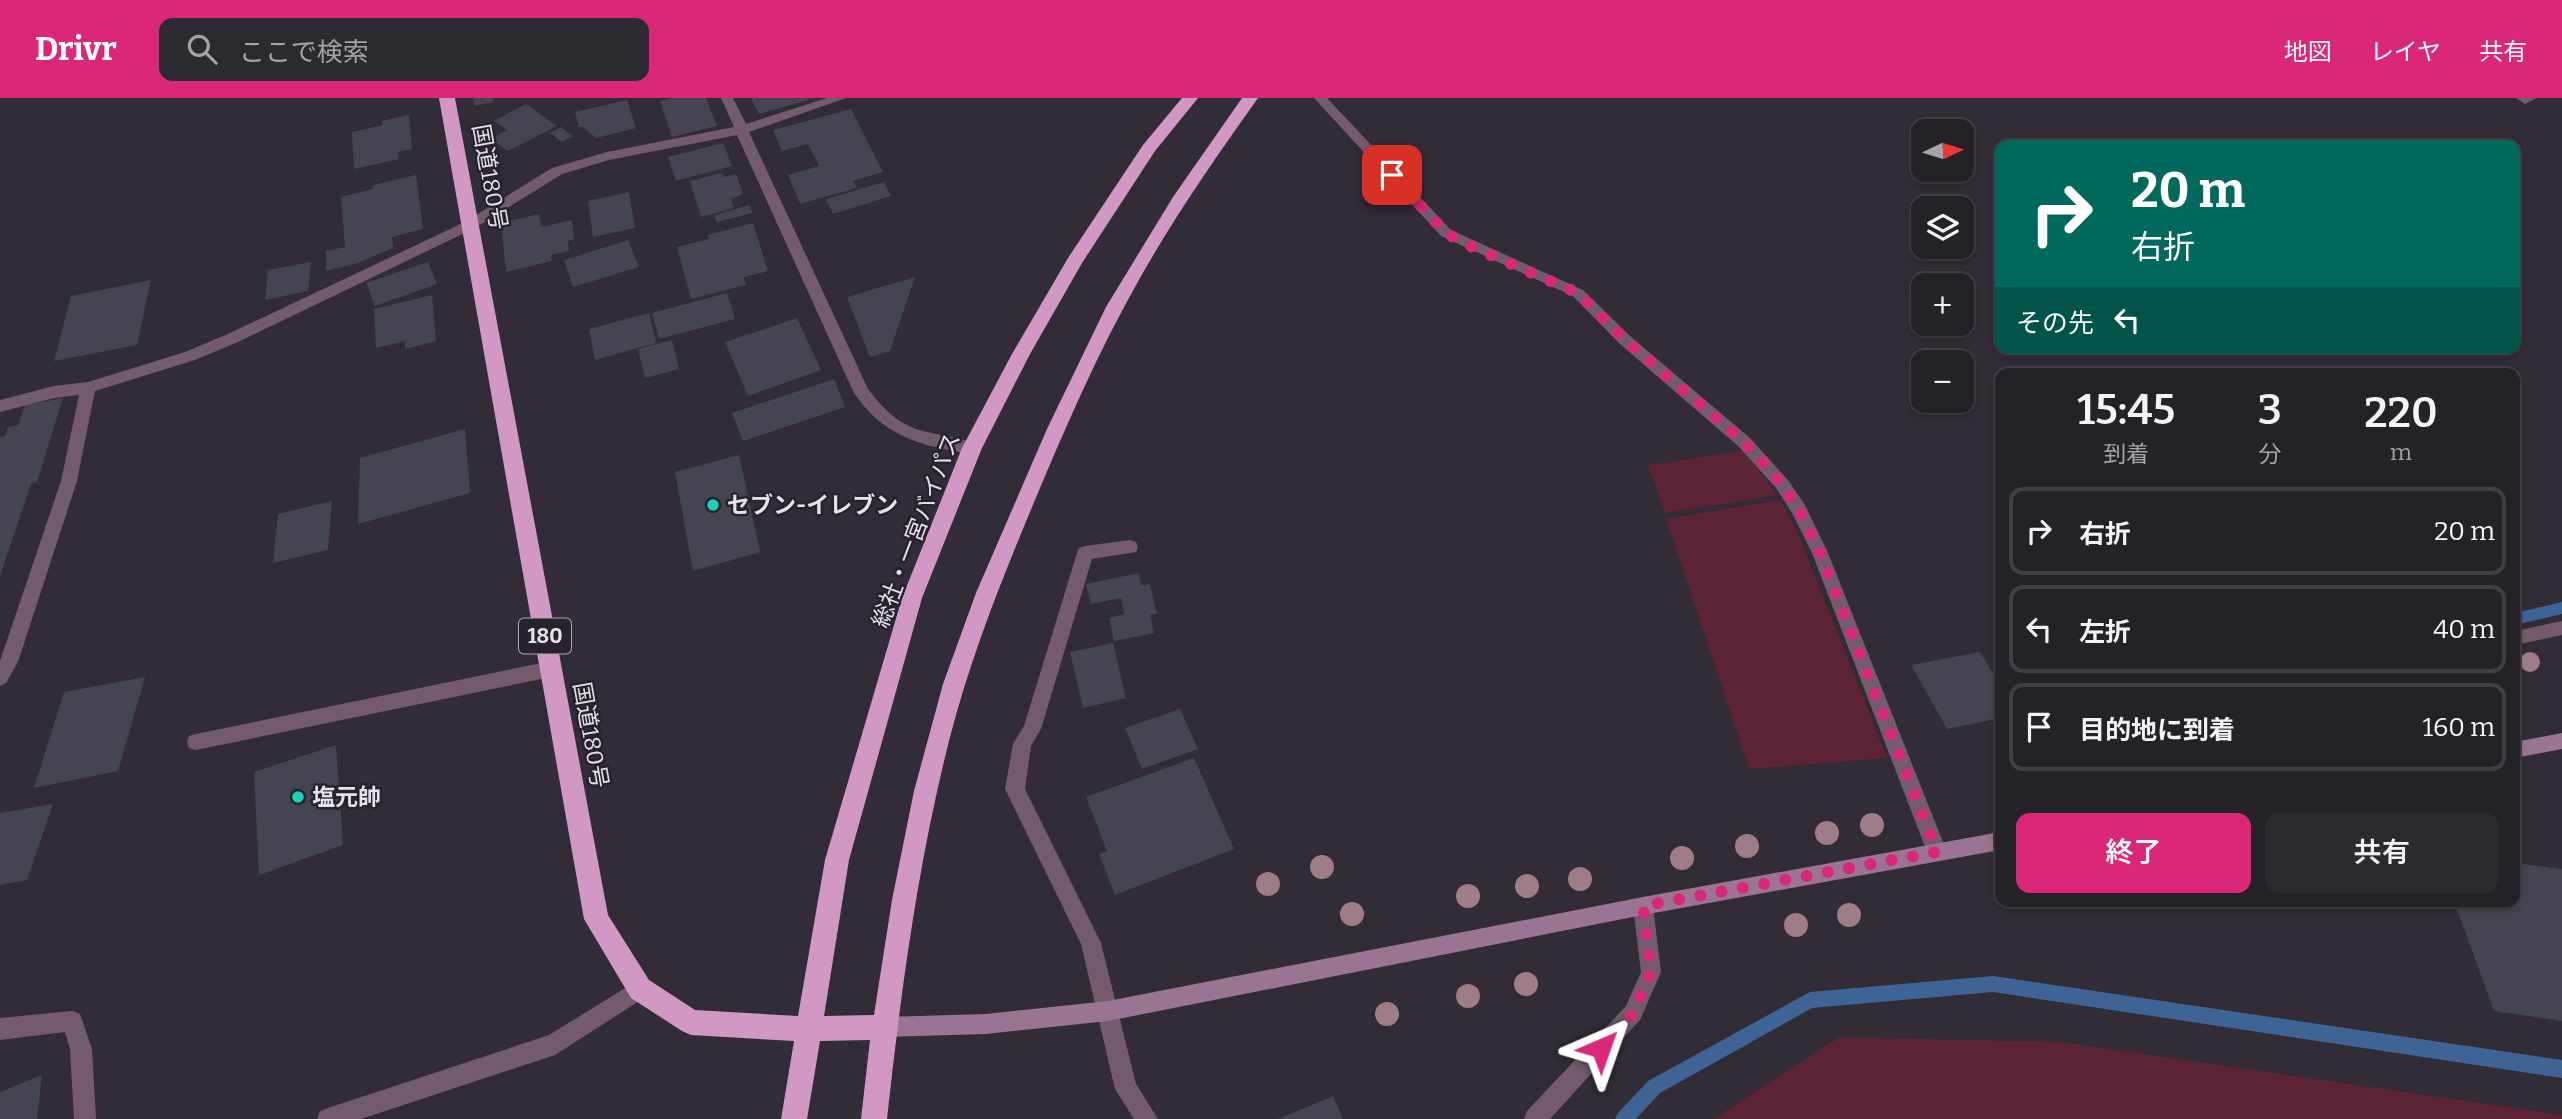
<!DOCTYPE html>
<html lang="ja">
<head>
<meta charset="utf-8">
<style>
  body { margin:0; font-family:Bitter,"Noto Sans JP",serif; background:#2d2930; color:#f1f3f6; height:100vh; display:flex; flex-direction:column; font-size:26px; white-space:nowrap }
  * { box-sizing:border-box; margin:0 }
  p { font-size:23px; color:#a3a3a8 }
  .icon { flex:none; width:38px; height:38px; fill:none; stroke:currentColor; stroke-width:2; stroke-linecap:round; stroke-linejoin:round }
  .map { position:relative; flex:1; overflow:hidden }
  .sheet { position:absolute; left:1995px; top:270px; width:525px; height:539px; display:flex; flex-direction:column; background:#252128; border-radius:14px; box-shadow:0 4px 10px #0003,0 0 0 2px #423e45 }
  .sheet>* { flex:none }
  .guide { position:absolute; left:1995px; top:42px; width:525px; height:214px; border-radius:14px; box-shadow:0 4px 10px #0003,0 0 0 2px #423e45; background:#00695c; color:#fff; overflow:hidden }
  .needle { width:46px; rotate:86deg }
  .buttons { position:absolute; left:1911px; top:21px; display:grid; gap:14px }
  .buttons a { display:grid; place-items:center; width:63px; height:63px; border-radius:14px; background:#252128; box-shadow:0 4px 10px #0003,0 0 0 2px #423e45; font-size:35px }
  .pin { position:absolute; display:grid; place-items:center; width:60px; height:60px; color:#fff; margin:-30px; border-radius:14px; box-shadow:0 4px 10px #0006 }
  .me { position:absolute; width:77px; margin:-38px; rotate:43deg; stroke-linejoin:round; filter:drop-shadow(0 0 5px #0008) }
  .turn { display:flex; align-items:center; gap:24px; height:147px; padding:0 21px; font-size:32px }
  .turn .icon { width:91px; height:91px; stroke-width:2.5 }
  .turn b { display:block; font-size:49px; line-height:60px }
  .then { display:flex; align-items:center; height:66px; padding:0 21px; background:#0003; gap:14px; font-size:26px }
  .eta { display:flex; justify-content:space-evenly; align-items:center; height:119px; text-align:center }
  .eta b { font-size:42px; font-weight:600; line-height:49px }
  .cta { display:flex; gap:14px; margin-top:auto; padding:14px 21px }
  .cta a { flex:1; height:80px; border-radius:14px; background:#db2777; color:#fff; font-size:28px; font-weight:600; line-height:80px; text-align:center }
  .cta a+a { background:#2d2930; color:#f1f3f6 }
  ul { padding:0; list-style:none }
  li { display:flex; align-items:center; gap:21px; height:88px; margin:0 14px 10px; padding:0 7px; border:4px solid #423e45; border-radius:14px }
  li div { flex:1 }
  li b { display:block; font-size:26px }
  li em { font-style:normal }
  header { display:flex; align-items:center; gap:42px; box-sizing:border-box; height:98px; padding:0 35px; background:#db2777; color:#fff }
  header strong { font-size:33px }
  nav { display:flex; gap:38px; margin-inline-start:auto; font-size:24px }
  .search { width:490px; height:63px; background:#2d2930; display:flex; align-items:center; gap:18px; box-sizing:border-box; padding:0 24px; border-radius:14px; color:#a3a3a8; font-size:26px }
  .map>svg:first-child { display:block }
</style>
</head>
<body>
<header>
<strong>Drivr</strong>
<div class="search"><svg class="icon" aria-label="search" viewBox="0 0 24 24"><circle cx="10" cy="10" r="6"/><path d="M15 15l6 6"/></svg>ここで検索</div>
<nav><a>地図</a><a>レイヤ</a><a>共有</a></nav>
</header>
<div class="map">
<svg width="2562" height="1021" viewBox="0 0 2562 1021">
  <rect width="100%" height="100%" fill="#312c36"/>
  <g fill="#5d2437">
    <polygon points="1743,353 1778,397 1665,415 1648,367"/>
    <polygon points="1780,402 1796,431 1887,660 1749,671 1666,421"/>
    <polygon points="1840,939 2061,944 2562,1017 2562,1021 1713,1021"/>
  </g>
  <g fill="none" stroke-linecap="round" stroke-linejoin="round">
    <g fill="#3e6496" fill-rule="evenodd">
      <polygon points="2562,504 2562,516 2515,527 2515,515"/>
      <polygon points="1993,878 2562,962 2562,980 1993,894 1812,910 1660,995 1636,1021 1615,1021 1618,1015 1648,983 1810,894"/>
    </g>
  </g>
  <g fill="#444551">
    <polygon points="473,0 493,0 494,4 474,8"/>
    <polygon points="673,0 706,0 717,28 672,39 660,3"/>
    <polygon points="751,0 807,0 808,2 759,16"/>
    <polygon points="627,2 636,30 596,40 583,29 579,29 575,14"/>
    <polygon points="526,6 557,28 508,53 491,41 507,32 494,23"/>
    <polygon points="851,11 883,74 853,83 857,90 800,106 788,77 819,68 808,46 782,53 773,32"/>
    <polygon points="409,17 412,51 398,54 399,61 354,71 352,34 383,27 382,23"/>
    <polygon points="561,29 573,38 562,44 550,35"/>
    <polygon points="723,45 732,68 676,83 668,59"/>
    <polygon points="722,75 724,79 736,76 743,96 731,101 734,110 701,119 690,83"/>
    <polygon points="416,77 423,131 392,139 393,150 358,165 326,173 326,153 345,149 341,99 373,91 373,87"/>
    <polygon points="884,84 891,98 833,116 826,101"/>
    <polygon points="629,94 635,130 593,139 588,103"/>
    <polygon points="749,107 753,115 717,124 714,117"/>
    <polygon points="539,116 541,129 572,122 574,141 568,143 569,153 551,157 552,163 506,174 501,125"/>
    <polygon points="753,125 768,173 744,179 746,187 691,201 677,149 709,141 708,137"/>
    <polygon points="628,142 639,169 573,189 564,162"/>
    <polygon points="311,164 308,193 265,202 268,172"/>
    <polygon points="428,164 437,186 375,208 366,185"/>
    <polygon points="915,179 890,253 870,259 847,199"/>
    <polygon points="151,182 137,247 54,263 71,198"/>
    <polygon points="727,195 735,221 659,241 652,215"/>
    <polygon points="432,197 436,243 405,251 405,243 376,250 374,211"/>
    <polygon points="649,215 656,245 595,262 589,231"/>
    <polygon points="797,220 821,272 748,298 725,244"/>
    <polygon points="672,242 679,271 645,280 638,251"/>
    <polygon points="834,281 845,309 743,343 732,315"/>
    <polygon points="63,300 37,384 31,386 0,478 0,339 5,338 8,329 18,327 25,307"/>
    <polygon points="465,331 470,395 358,426 360,360"/>
    <polygon points="739,357 760,454 693,473 675,374"/>
    <polygon points="332,403 328,452 273,465 278,416"/>
    <polygon points="1139,475 1141,487 1150,486 1157,516 1150,517 1154,535 1114,543 1109,520 1124,516 1121,500 1091,506 1086,486"/>
    <polygon points="1113,545 1126,600 1083,610 1070,554"/>
    <polygon points="1980,554 2000,587 2000,620 1947,631 1911,567"/>
    <polygon points="145,579 118,673 34,690 64,594"/>
    <polygon points="1180,611 1198,651 1142,671 1125,630"/>
    <polygon points="336,647 343,747 259,777 254,674"/>
    <polygon points="1194,660 1234,751 1115,797 1099,756 1107,753 1086,699"/>
    <polygon points="53,706 27,782 0,787 0,715"/>
    <polygon points="2515,765 2562,771 2562,923 2494,913 2454,803 2515,803"/>
    <polygon points="42,977 37,1021 0,1021 0,994"/>
    <polygon points="1333,998 1343,1021 1278,1021"/>
  </g>
  <g fill="none" stroke-linecap="round" stroke-linejoin="round">
    <g fill="#735b6d" fill-rule="evenodd">
      <path d="M721 0H733L746 26 827 0H846L749 34 868 291C907 342 924 329 978 346L980 350 978 354C969 357 959 354 950 352 909 345 876 330 853 293L737 37 609 62 562 76 475 130 238 244 195 262 95 293 77 383 18 564 6 585 0 588V563L61 383 79 297 54 300 0 314V302L54 288 88 284 185 254 228 236 465 124 552 70 607 54 734 29Z"/>
      <polygon points="1314,0 1327,0 1451,132 1583,192 1630,238 1750,340 1788,382 1805,407 1828,455 1947,754 1944,760 1937,763 1930,760 1927,754 1812,455 1792,415 1776,390 1738,348 1620,246 1573,198 1441,138"/>
      <polygon points="2516,0 2537,0 2525,6"/>
      <polygon points="1130,442 1136,444 1138,449 1136,454 1092,461 1041,631 1031,648 1025,691 1101,845 1136,986 1158,1021 1134,1021 1115,991 1081,846 1005,691 1013,646 1024,628 1077,455 1079,450 1085,448"/>
      <polygon points="2562,523 2562,537 2515,547 2515,533"/>
      <polygon points="551,563 557,566 560,571 557,576 551,579 196,652 189,650 187,644 189,638 196,636"/>
      <polygon points="1643,799 1650,801 1653,808 1661,874 1640,922 1550,1021 1524,1021 1527,1013 1626,908 1641,874 1633,808 1636,801"/>
      <polygon points="640,881 647,884 650,891 647,898 555,957 361,1021 317,1021 320,1013 328,1010 549,937"/>
      <polygon points="72,913 80,916 92,951 96,1021 74,1021 70,951 65,934 0,942 0,920"/>
    </g>
    <g fill="#9a7491" fill-rule="evenodd">
      <polygon points="2562,635 2562,651 2515,660 2515,644"/>
      <polygon points="2000,734 2000,752 1643,817 1108,923 986,936 884,939 876,936 873,929 876,922 884,919 986,916 1108,903 1643,799"/>
    </g>
    <path fill="#d298c4" fill-rule="evenodd" d="M439 0H455L608 817 649 882 695 912 798 918 825 762 902 500 962 350 1012 256 1068 160 1143 47 1182 0H1198L1155 53 1082 165 1030 256 982 350 922 500 849 762 824 918 874 917 892 802 914 693 943 586 976 495 1047 331 1106 209 1173 99 1242 0H1258C1216 59 1175 118 1140 180 1095 259 1060 342 1025 426 996 496 969 566 950 639 918 764 901 893 887 1021H861L870 942 820 943 807 1021H781L794 943 691 937 682 933 631 900 584 821Z"/>
  </g>
  <g fill="#a07c89">
    <circle cx="2530" cy="564" r="10"/>
    <circle cx="1872" cy="727" r="12"/>
    <circle cx="1827" cy="735" r="12"/>
    <circle cx="1747" cy="748" r="12"/>
    <circle cx="1682" cy="760" r="12"/>
    <circle cx="1322" cy="769" r="12"/>
    <circle cx="1580" cy="781" r="12"/>
    <circle cx="1268" cy="786" r="12"/>
    <circle cx="1527" cy="788" r="12"/>
    <circle cx="1468" cy="798" r="12"/>
    <circle cx="1352" cy="816" r="12"/>
    <circle cx="1849" cy="817" r="12"/>
    <circle cx="1796" cy="827" r="12"/>
    <circle cx="1526" cy="886" r="12"/>
    <circle cx="1468" cy="898" r="12"/>
    <circle cx="1387" cy="916" r="12"/>
  </g>
  <g fill="none" stroke-linecap="round" stroke-linejoin="round">
    <polyline stroke="#db2777" stroke-width="12" stroke-dasharray="0 21.6" points="1392,77 1446,135 1472,149 1578,195 1625,242 1744,344 1782,386 1799,412 1820,455 1937,754 1643,808 1651,874 1633,915 1601,950"/>
  </g>
  <g fill="#12d5b4" stroke="#27222c" stroke-width="2.5">
    <circle cx="713" cy="407" r="7"/>
    <circle cx="298" cy="699" r="7"/>
  </g>
  <g text-anchor="middle" stroke-width="5" stroke-linejoin="round" paint-order="stroke">
    <rect fill="#27222c" stroke="#ada8b0" stroke-width="2" x="519" y="520.5" width="52" height="35" rx="5"/>
    <g font-size="21" font-weight="bold" fill="#e6e2e9">
      <text x="545" y="545">180</text>
    </g>
    <g font-size="23" fill="#e6e2e9" stroke="#27222c">
      <text transform="translate(490 79) rotate(80)" y="8">国道180号</text>
      <text transform="translate(916 432) rotate(-69)" y="8">総社・一宮バイパス</text>
      <text transform="translate(591 637) rotate(80)" y="8">国道180号</text>
    </g>
    <g font-size="23" font-weight="bold" fill="#e6e2e9" stroke="#27222c" text-anchor="start">
      <text x="727" y="415">セブン-イレブン</text>
      <text x="312" y="707">塩元帥</text>
    </g>
  </g>
</svg>
<div class="buttons">
<a><svg class="needle" viewBox="-14 -14 28 28"><path d="M0-13l5 13h-10z" fill="#e53935"/><path d="M0 13l5-13h-10z" fill="#a3a3a8"/></svg></a>
<a><svg class="icon" aria-label="layers" viewBox="0 0 24 24"><path d="M12 4l9 5-9 5-9-5zM3 14l9 5 9-5"/></svg></a>
<a>+</a>
<a>−</a>
</div>
<div class="pin" style="left:1392px;top:77px;background:#d93025"><svg class="icon" aria-label="arrive" viewBox="0 0 24 24"><path d="M6 21V4h12l-3 4 3 4H6"/></svg></div>
<svg class="me" style="left:1601px;top:950px" viewBox="-20 -20 40 40"><path d="M0-17L14 15 0 8-14 15z" fill="#db2777" stroke="#fff" stroke-width="4"/></svg>
<div class="guide">
<div class="turn"><svg class="icon" aria-label="right" viewBox="0 0 24 24"><path d="M7 20v-9h11M14 6l5 5-5 5"/></svg><div><b>20 m</b>右折</div></div>
<div class="then">その先<svg class="icon" aria-label="left" viewBox="0 0 24 24"><path d="M17 20v-9H6M10 6l-5 5 5 5"/></svg></div>
</div>
<section class="sheet">
<div class="eta">
<div><b>15:45</b><p>到着</p></div>
<div><b>3</b><p>分</p></div>
<div><b>220</b><p>m</p></div>
</div>
<ul>
<li><svg class="icon" aria-label="right" viewBox="0 0 24 24"><path d="M7 20v-9h11M14 6l5 5-5 5"/></svg><div><b>右折</b></div><em>20 m</em></li>
<li><svg class="icon" aria-label="left" viewBox="0 0 24 24"><path d="M17 20v-9H6M10 6l-5 5 5 5"/></svg><div><b>左折</b></div><em>40 m</em></li>
<li><svg class="icon" aria-label="arrive" viewBox="0 0 24 24"><path d="M6 21V4h12l-3 4 3 4H6"/></svg><div><b>目的地に到着</b></div><em>160 m</em></li>
</ul>
<div class="cta"><a>終了</a><a>共有</a></div>
</section>
</div>
</body>
</html>
